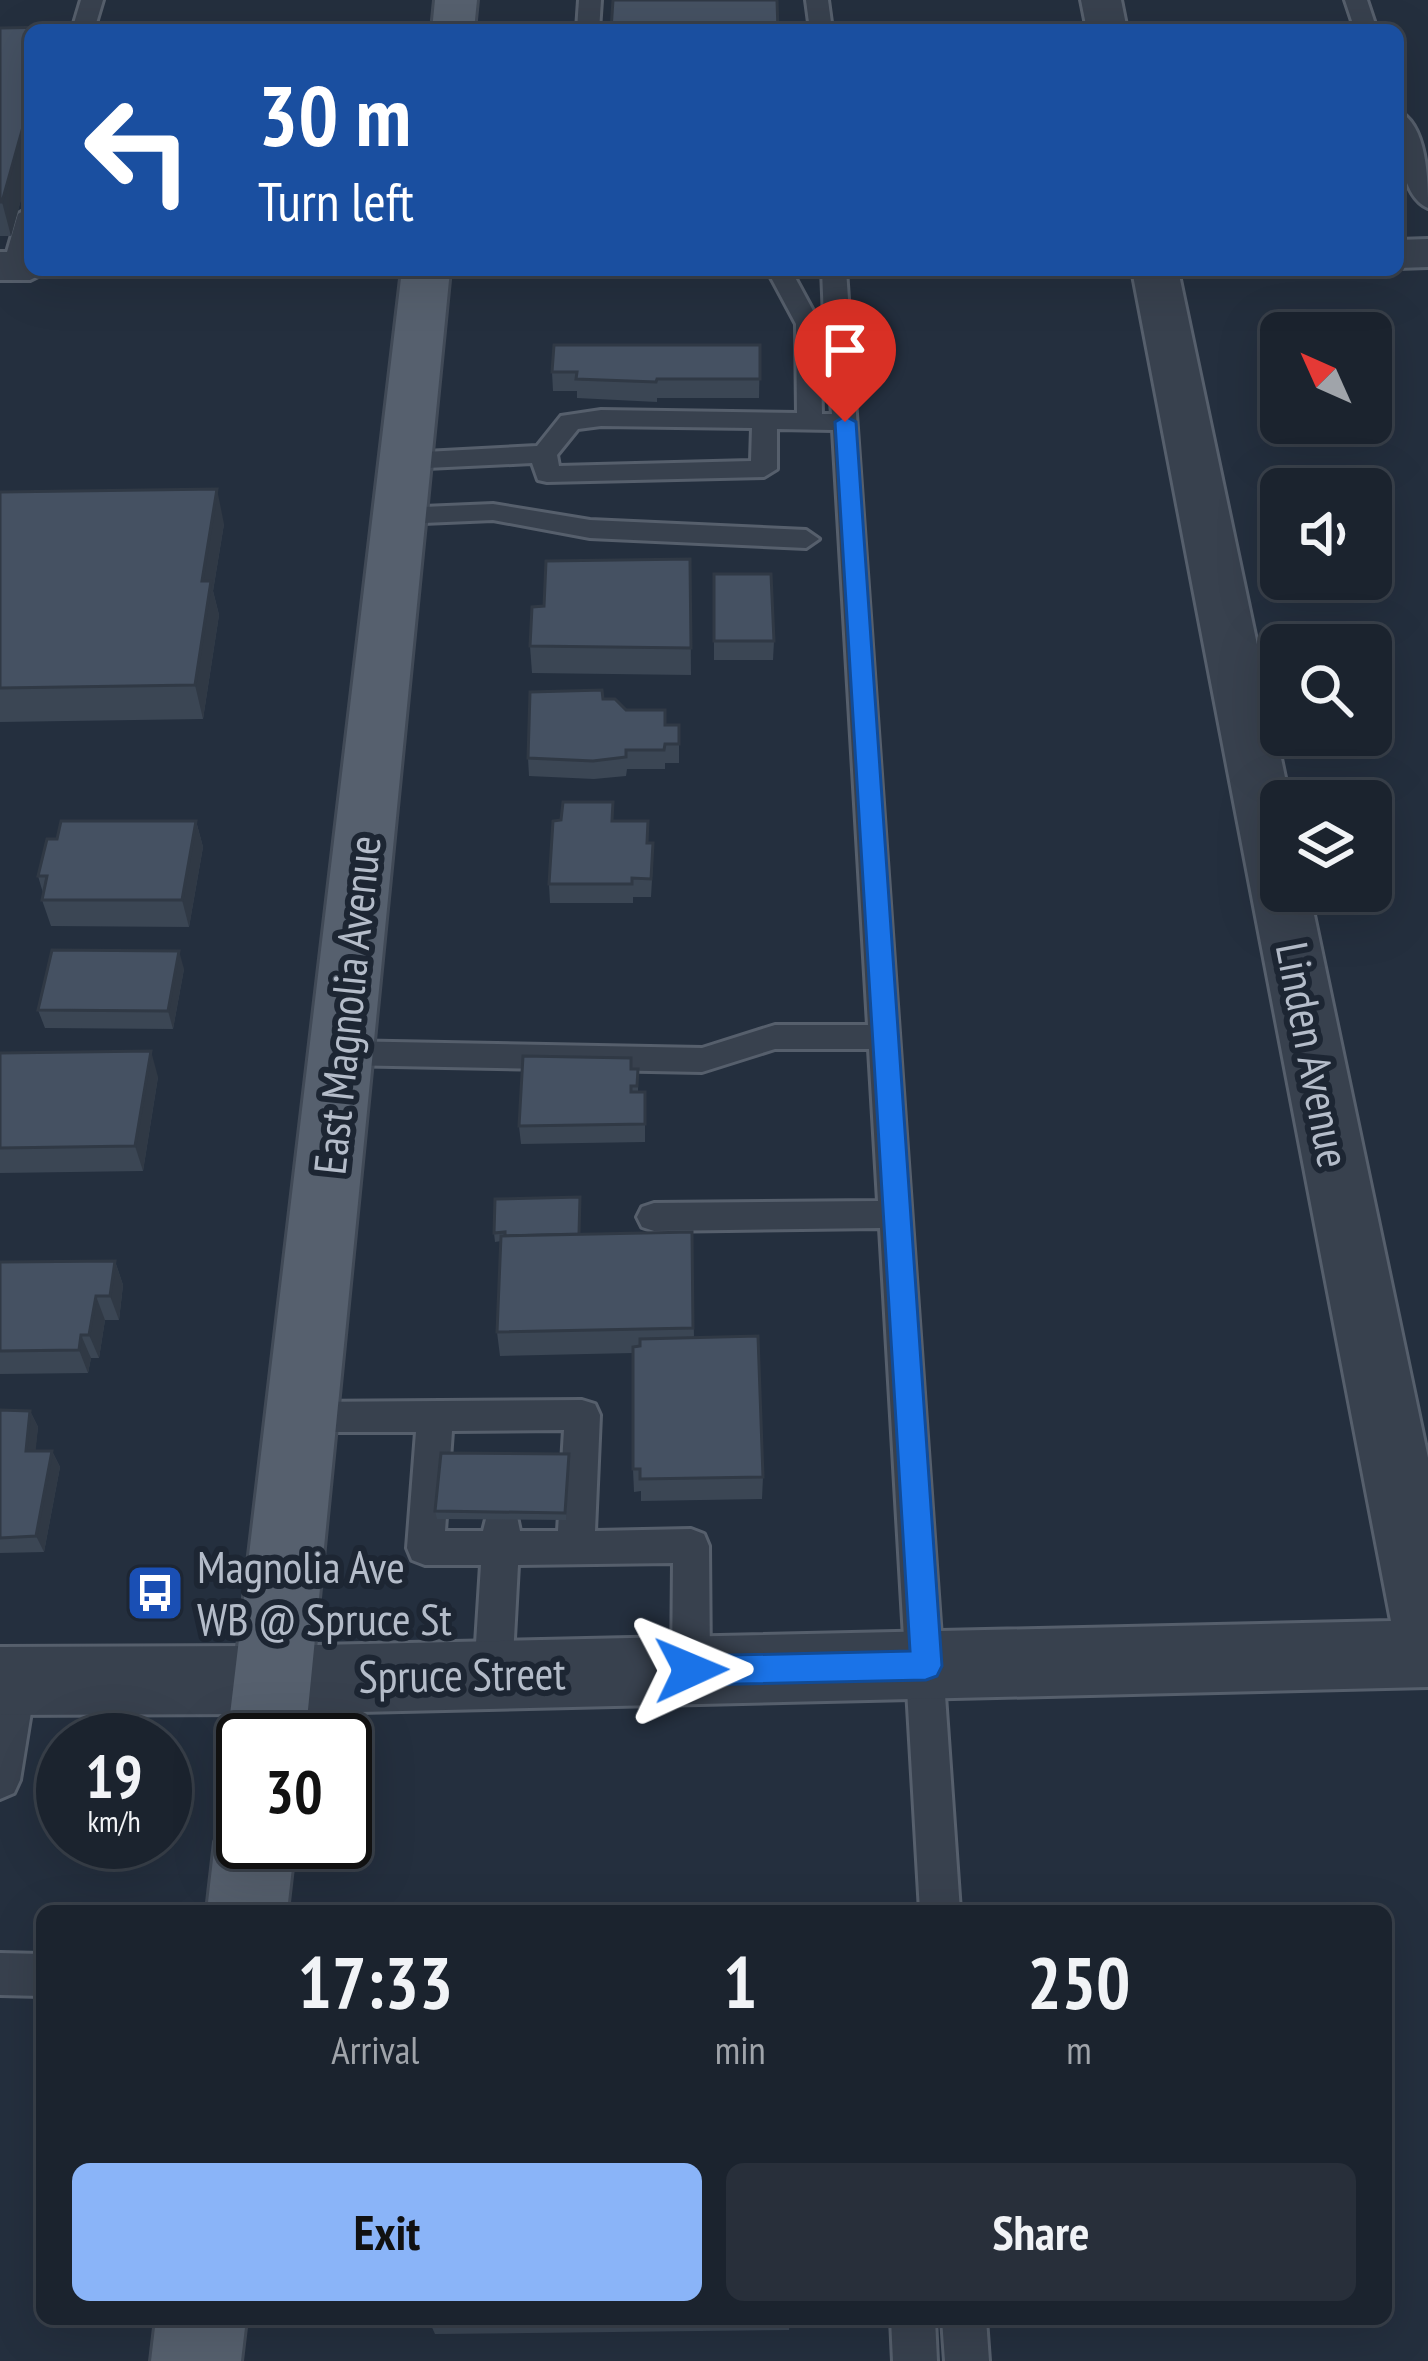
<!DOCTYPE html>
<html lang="en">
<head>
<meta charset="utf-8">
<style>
  body { margin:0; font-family:"PT Sans Narrow",sans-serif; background:#282f3a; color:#f1f3f6; height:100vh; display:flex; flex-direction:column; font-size:45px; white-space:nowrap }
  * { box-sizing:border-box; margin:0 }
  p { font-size:39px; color:#a0a4aa }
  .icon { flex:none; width:66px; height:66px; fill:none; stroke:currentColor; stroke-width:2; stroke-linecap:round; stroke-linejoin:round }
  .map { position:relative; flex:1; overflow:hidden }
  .sheet { position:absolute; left:36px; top:1905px; width:1356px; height:420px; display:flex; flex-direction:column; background:#1b232e; border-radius:18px; box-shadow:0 12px 48px #0002,0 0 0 3px #39404a }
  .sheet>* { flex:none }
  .hud { position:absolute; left:24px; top:24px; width:1380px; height:252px; border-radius:18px; box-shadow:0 12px 48px #0002,0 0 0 3px #39404a; background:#1a4fa0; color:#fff; overflow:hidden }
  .needle { width:78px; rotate:315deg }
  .fabs { position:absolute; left:1260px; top:312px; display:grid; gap:24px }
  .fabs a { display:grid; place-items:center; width:132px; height:132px; border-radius:18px; background:#1b232e; box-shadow:0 12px 48px #0002,0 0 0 3px #39404a; font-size:60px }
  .speed { position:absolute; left:36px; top:1713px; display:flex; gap:24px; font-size:60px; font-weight:700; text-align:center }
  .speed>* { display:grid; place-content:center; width:156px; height:156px; border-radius:50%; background:#1b232e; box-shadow:0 12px 48px #0002,0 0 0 3px #39404a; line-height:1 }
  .speed small { font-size:30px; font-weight:400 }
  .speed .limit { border:6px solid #111; border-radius:18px; background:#fff; color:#111 }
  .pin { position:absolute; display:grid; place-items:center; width:102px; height:102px; color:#fff; margin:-123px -51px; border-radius:50% 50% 50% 0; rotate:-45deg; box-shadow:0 0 12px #0007 }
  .pin .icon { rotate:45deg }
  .me { position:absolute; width:132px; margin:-66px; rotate:89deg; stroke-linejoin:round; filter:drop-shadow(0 0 9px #0008) }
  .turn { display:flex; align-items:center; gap:42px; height:252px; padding:0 36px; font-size:54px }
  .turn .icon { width:156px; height:156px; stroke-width:2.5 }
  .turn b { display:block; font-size:84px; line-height:102px }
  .eta { display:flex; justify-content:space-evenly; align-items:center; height:204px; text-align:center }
  .eta b { font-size:72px; font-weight:700; line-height:84px }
  .button { display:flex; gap:24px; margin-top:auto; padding:24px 36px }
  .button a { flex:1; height:138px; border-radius:18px; background:#8ab4f8; color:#111; font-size:48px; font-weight:700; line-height:138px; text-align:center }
  .button a+a { background:#282f3a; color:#f1f3f6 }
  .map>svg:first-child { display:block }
</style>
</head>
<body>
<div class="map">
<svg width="1428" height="2361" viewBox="0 0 1428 2361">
  <rect width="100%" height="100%" fill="#242f3e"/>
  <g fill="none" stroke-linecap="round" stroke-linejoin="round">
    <g stroke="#565f6c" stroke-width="6">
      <g id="service">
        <polygon points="81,0 103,0 94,30 72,30"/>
        <polygon points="579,0 601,0 599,30 577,30"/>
        <polygon points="806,0 828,0 832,30 810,30"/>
        <polygon points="1345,0 1367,0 1377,30 1355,30"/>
        <path d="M1398 111C1427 124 1428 180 1428 208 1399 196 1398 139 1398 111Z"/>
        <polygon points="30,207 27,266 15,273 7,271 3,266 18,214"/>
        <path d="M767 270H791L817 318H824L822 270H846L960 1911H920L880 1228 654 1231 642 1227 637 1217 642 1207 654 1203 878 1201 869 1049H775L702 1072 341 1065 330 1062 325 1053 330 1044 341 1041 702 1048 775 1025H868L833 430 777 429V469L764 477 547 482 538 480 532 463 406 469 393 461 406 453 537 446 561 416 601 410 797 413 796 324ZM820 332H825L832 414H822ZM601 426 752 428 751 461 559 466 557 455 578 429Z"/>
        <polygon points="493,504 590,520 806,530 819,539 806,548 590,538 493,520 400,524 387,516 400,508"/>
        <path d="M582 1400 595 1404 600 1415 595 1531 691 1529 704 1534 709 1546 710 1670 704 1682 691 1688 678 1682 672 1670 673 1563 518 1565 512 1675 506 1688 493 1693 480 1688 474 1675 481 1565H425L412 1560 407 1548 416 1432H302L289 1428 284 1417 289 1406 302 1402ZM564 1430 558 1531H520L515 1507 502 1503 489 1507 483 1531H445L452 1431Z"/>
        <polygon points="17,1663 30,1668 36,1681 20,1780 14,1793 0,1799 0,1676 4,1668"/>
        <polygon points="0,1953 42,1954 42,1996 0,1995"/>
        <polygon points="891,2319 935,2319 937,2361 893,2361"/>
        <polygon points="942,2319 986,2319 989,2361 945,2361"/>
      </g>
    </g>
    <g stroke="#565f6c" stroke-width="6">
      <g id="minor">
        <polygon points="1081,0 1121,0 1127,30 1087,30"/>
        <polygon points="1428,239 1428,267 1398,268 1398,240"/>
        <polygon points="0,252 30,252 30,270 50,270 30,280 0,280"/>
        <polygon points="1132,270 1178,270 1290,801 1281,801 1281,891 1309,891 1428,1458 1428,1687 273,1714 0,1715 0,1647 273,1646 1391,1621"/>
      </g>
    </g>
    <g stroke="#414a57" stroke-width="6">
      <g id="primary">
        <polygon points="435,0 477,0 474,30 432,30"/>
        <polygon points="402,270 450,270 305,1740 243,1740 243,1768 227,1740"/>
        <polygon points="243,1808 243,1842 295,1842 287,1911 207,1911 215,1842 227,1815"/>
        <polygon points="156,2319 246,2319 241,2361 151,2361"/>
      </g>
    </g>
    <use href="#service" fill="#38414e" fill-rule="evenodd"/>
    <use href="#minor" fill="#38414e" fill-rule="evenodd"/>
    <use href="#primary" fill="#56606e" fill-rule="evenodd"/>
  </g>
  <g fill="#3b4654">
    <polygon points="0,28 30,30 30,167 11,236 0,236"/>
    <polygon points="760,345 759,398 657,398 657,402 577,398 577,391 553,391 552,372"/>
    <polygon points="0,492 224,524 213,591 219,615 203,719 0,722"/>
    <polygon points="690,559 691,675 532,673 530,646 544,606"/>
    <polygon points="714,574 774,641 773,660 714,660"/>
    <polygon points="603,699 665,725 679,725 679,763 665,763 665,769 627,769 626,776 594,779 529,776 528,758"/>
    <polygon points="196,821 203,847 189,927 51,926 42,900 43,893 38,876 57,839"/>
    <polygon points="648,843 653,862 651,897 633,897 633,903 550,903 549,884"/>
    <polygon points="184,969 173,1029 45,1028 38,1010"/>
    <polygon points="0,1053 158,1077 143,1171 0,1173"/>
    <polygon points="631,1069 638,1069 638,1092 645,1092 645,1142 521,1144 519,1126"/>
    <polygon points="692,1232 694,1338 763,1477 762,1499 641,1501 641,1491 634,1492 633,1469 633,1353 500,1356 497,1332 501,1241 495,1242 494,1233 580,1234"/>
    <polygon points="115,1261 123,1285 119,1320 105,1320 99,1358 91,1358 88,1373 0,1374 0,1262"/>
    <polygon points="0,1410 30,1411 38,1427 35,1451 52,1451 60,1467 44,1552 0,1553"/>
    <polygon points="569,1463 566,1520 437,1519 435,1511"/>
    <polygon points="790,2319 789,2330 435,2334 430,2323"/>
  </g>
  <g fill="#303945">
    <polygon points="30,102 30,135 25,133 30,152 30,167 11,236 2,202"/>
    <polygon points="217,489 224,524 213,591 219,615 203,719 195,685 202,581"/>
    <polygon points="196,821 203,847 189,927 182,900"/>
    <polygon points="179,951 184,969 173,1029 168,1011"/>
    <polygon points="151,1051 158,1077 143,1171 135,1146"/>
    <polygon points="115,1261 123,1285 119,1320 110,1296"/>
    <polygon points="96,1296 105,1320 99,1358 89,1335"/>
    <polygon points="81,1335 91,1358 88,1373 79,1350"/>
    <polygon points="30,1411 38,1427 34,1467 26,1451"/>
    <polygon points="52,1451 60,1467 44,1552 36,1536"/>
  </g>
  <g fill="#455162" stroke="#303945" stroke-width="3">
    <polygon points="613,0 777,0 778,30 611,30"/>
    <polygon points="95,24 131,24 129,30 93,30"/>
    <polygon points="51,27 51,30 30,30 30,102 2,202 0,202 0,28"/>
    <polygon points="554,345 760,345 760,379 657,379 656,382 576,379 577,372 552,372"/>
    <polygon points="217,489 202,581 211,581 195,685 0,688 0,492"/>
    <polygon points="690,559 691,648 530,646 532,607 544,606 546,561"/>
    <polygon points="714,574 771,574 774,641 714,641"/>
    <polygon points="602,690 603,699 615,699 626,710 665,710 665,725 679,725 679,744 665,744 664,750 626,750 626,757 593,761 528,758 530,692"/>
    <polygon points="563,802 613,802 612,821 648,821 647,843 653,843 651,879 632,878 632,884 549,884 553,821 561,820"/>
    <polygon points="61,821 196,821 182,900 42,900 47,876 38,876 47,839 57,839"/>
    <polygon points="52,950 179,951 168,1011 38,1010"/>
    <polygon points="151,1051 135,1146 0,1148 0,1053"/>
    <polygon points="523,1056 631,1058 631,1069 638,1069 637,1086 631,1086 631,1092 645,1092 645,1124 519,1126"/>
    <polygon points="580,1197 579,1234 505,1236 505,1232 494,1233 495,1199"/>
    <polygon points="692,1232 693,1328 497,1332 501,1236"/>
    <polygon points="115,1261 110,1296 96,1296 89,1335 81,1335 79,1350 0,1351 0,1262"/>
    <polygon points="758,1336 763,1477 640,1479 640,1469 633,1469 633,1347 640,1346 640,1339"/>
    <polygon points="0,1410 30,1411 26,1451 52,1451 36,1536 0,1538"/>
    <polygon points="441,1453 569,1454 565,1513 435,1511"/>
    <polygon points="430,2319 766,2319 430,2323"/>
  </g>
  <polygon fill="#1a73e8" stroke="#114b97" stroke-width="3" points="845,416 856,422 942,1666 937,1676 926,1680 691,1685 679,1681 675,1670 679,1660 691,1656 910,1651 835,422"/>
  <defs>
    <g id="bus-square" transform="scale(3)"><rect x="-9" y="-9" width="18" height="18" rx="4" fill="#1a4fb4" stroke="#1d2633"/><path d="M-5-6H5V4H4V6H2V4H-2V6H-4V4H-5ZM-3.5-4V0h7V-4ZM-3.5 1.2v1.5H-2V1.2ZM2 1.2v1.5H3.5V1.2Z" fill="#fff"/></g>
  </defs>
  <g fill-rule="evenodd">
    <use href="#bus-square" x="155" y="1593"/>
  </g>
  <g text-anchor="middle" stroke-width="12" stroke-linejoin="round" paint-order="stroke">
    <g font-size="45" fill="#b4bcc9" stroke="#1d2633">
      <text transform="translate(347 1005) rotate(-84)" y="16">East Magnolia Avenue</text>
      <text transform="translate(1313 1055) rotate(79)" y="16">Linden Avenue</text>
      <text transform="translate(462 1675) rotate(-1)" y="16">Spruce Street</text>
    </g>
    <g font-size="45" fill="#b4bcc9" stroke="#1d2633" text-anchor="start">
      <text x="197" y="1583">Magnolia Ave<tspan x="197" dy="52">WB @ Spruce St</tspan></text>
    </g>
  </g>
</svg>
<div class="fabs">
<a><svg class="needle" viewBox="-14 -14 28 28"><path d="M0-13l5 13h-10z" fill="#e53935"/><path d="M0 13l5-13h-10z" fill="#a0a4aa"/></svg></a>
<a><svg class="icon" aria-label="sound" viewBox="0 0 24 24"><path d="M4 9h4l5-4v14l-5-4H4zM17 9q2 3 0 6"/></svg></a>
<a><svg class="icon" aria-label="search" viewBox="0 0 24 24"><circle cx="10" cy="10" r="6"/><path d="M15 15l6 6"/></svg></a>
<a><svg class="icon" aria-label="layers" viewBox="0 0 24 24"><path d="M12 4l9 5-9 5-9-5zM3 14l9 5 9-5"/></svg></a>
</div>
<div class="speed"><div>19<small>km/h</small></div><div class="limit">30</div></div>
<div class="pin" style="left:845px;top:422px;background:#d93025"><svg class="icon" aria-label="arrive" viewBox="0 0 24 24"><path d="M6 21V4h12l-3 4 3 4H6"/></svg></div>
<svg class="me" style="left:691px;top:1670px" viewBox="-20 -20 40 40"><path d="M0-17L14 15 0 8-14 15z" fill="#1a73e8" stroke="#fff" stroke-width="4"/></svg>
<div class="hud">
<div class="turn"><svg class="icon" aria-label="left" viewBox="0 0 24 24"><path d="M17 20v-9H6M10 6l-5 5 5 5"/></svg><div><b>30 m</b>Turn left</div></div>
</div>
<section class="sheet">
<div class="eta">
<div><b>17:33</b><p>Arrival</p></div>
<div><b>1</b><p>min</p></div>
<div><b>250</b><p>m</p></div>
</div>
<div class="button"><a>Exit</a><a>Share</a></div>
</section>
</div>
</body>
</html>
